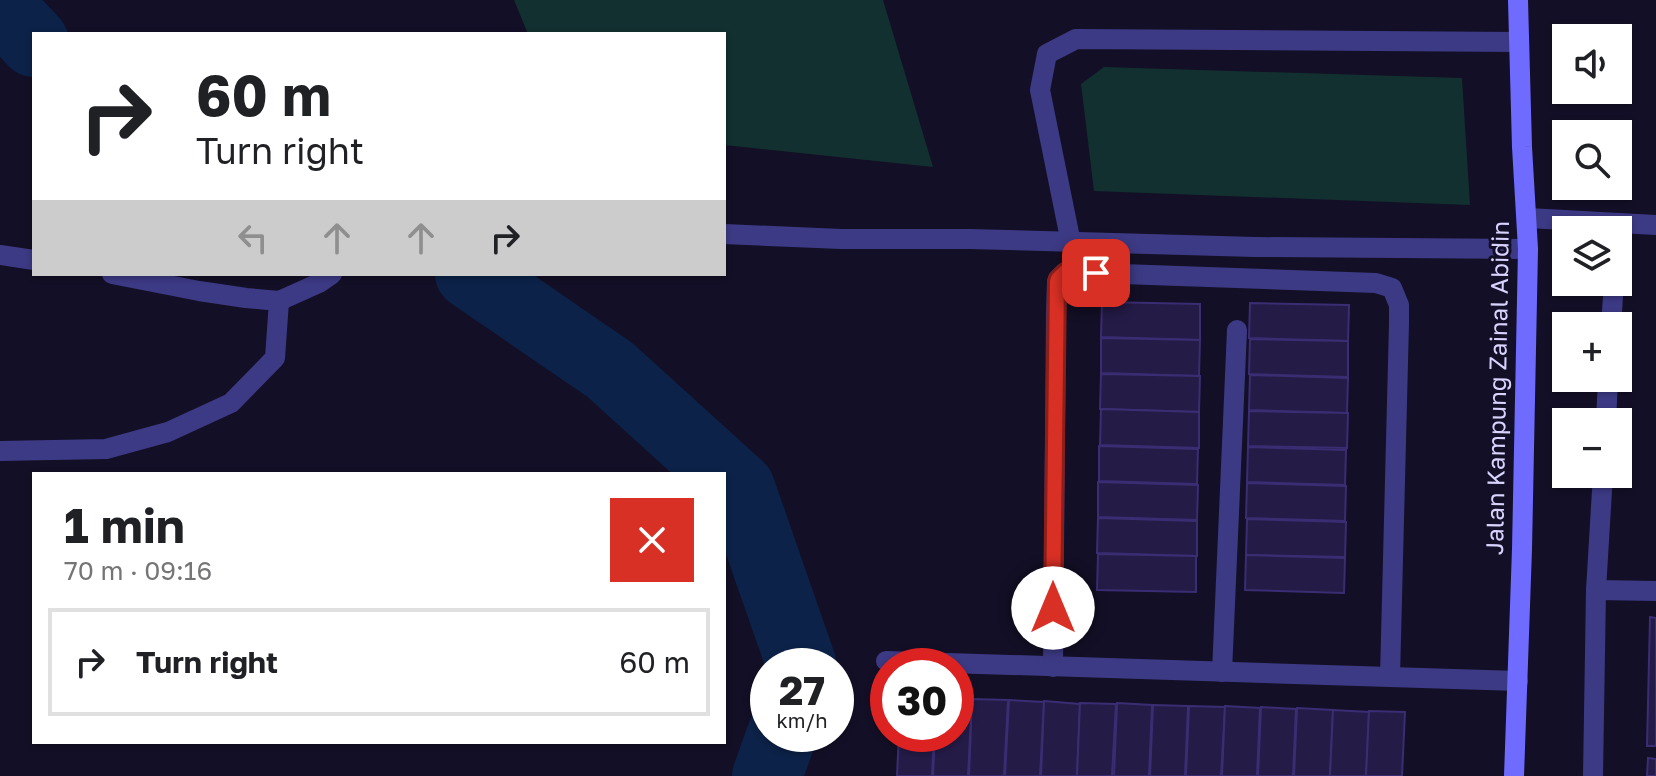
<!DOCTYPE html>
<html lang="en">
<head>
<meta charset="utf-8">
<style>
  body { margin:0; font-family:"Golos Text",sans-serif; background:#f2f2f2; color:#202124; height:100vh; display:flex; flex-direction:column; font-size:30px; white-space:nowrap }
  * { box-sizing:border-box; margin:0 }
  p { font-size:26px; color:#757577 }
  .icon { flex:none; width:44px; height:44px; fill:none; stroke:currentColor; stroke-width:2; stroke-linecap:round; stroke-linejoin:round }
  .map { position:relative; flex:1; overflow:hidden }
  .drawer { position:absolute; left:32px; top:472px; width:694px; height:272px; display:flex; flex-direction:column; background:#fff; border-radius:0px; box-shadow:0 2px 6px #0004 }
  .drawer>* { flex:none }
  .guide { position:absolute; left:32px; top:32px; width:694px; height:244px; border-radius:0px; box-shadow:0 2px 6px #0004; background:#fff; color:#202124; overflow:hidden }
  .controls { position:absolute; left:1552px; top:24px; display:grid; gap:16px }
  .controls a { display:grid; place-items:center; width:80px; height:80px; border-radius:0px; background:#fff; box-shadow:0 2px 6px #0004; font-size:40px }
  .speed { position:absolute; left:750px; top:648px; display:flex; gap:16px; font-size:40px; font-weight:700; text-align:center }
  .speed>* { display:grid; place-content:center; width:104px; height:104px; border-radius:50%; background:#fff; box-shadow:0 2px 6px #0004; line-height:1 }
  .speed small { font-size:20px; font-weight:400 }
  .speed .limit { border:12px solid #d22; background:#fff; color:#111 }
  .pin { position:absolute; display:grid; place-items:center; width:68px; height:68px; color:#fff; margin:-34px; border-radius:16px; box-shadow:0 4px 12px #0006 }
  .me { position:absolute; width:88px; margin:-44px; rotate:0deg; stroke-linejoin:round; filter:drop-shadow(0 0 6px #0008) }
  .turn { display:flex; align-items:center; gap:28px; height:168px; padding:0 32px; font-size:36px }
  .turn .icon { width:104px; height:104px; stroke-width:2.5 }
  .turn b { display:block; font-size:56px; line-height:68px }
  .lanes { display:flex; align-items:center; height:76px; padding:0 32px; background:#0003; justify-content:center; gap:40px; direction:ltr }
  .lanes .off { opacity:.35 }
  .round { display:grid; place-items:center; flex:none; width:84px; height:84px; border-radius:0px; background:#f2f2f2 }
  .overview { display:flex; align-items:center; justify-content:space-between; height:136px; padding:0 32px }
  h1 { font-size:48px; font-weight:700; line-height:60px }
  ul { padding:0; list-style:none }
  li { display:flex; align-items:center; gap:24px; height:108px; margin:0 16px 12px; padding:0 16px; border:4px solid #e0e0e0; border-radius:0px }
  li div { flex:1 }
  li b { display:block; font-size:30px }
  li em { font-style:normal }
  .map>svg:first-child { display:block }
</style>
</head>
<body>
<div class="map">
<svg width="1656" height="776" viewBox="0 0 1656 776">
  <rect width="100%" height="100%" fill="#130f26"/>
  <g fill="#12302f">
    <polygon points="514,0 883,0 933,167 724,145 724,34 528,34"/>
    <polygon points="1104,67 1462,78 1470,205 1094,191 1081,84"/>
  </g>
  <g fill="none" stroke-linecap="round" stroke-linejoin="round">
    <g stroke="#0c2248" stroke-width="70">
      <polyline points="0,20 19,26 34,42"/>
      <polyline points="470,274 610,370 740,488 802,666"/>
      <polyline points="767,776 782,734"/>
    </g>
  </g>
  <g fill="#241b47" stroke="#3b2d73" stroke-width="2">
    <polygon points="1102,302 1200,304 1200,340 1101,337"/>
    <polygon points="1250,303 1349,305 1348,341 1249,338"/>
    <polygon points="1101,338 1200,340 1199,376 1101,373"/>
    <polygon points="1250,339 1348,341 1348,377 1249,374"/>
    <polygon points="1101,374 1200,376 1199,412 1100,409"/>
    <polygon points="1250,375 1348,378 1347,413 1249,410"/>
    <polygon points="1101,409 1199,412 1199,448 1100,445"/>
    <polygon points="1249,411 1348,413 1347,448 1248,446"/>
    <polygon points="1099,446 1198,449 1197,484 1099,481"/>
    <polygon points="1248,447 1346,450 1345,485 1247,482"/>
    <polygon points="1098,482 1198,485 1197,520 1098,517"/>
    <polygon points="1247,483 1346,486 1345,521 1246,518"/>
    <polygon points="1098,518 1197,521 1197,556 1097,553"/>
    <polygon points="1247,519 1346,522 1345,557 1246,555"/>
    <polygon points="1098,554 1196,556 1196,592 1097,590"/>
    <polygon points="1246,555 1345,558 1344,593 1245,590"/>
    <polygon points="1650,617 1656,618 1656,746 1647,746"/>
    <polygon points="956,698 972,699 968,776 933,776 935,734 956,734"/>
    <polygon points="972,699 1008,700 1004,776 969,776"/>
    <polygon points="1009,700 1044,702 1040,776 1005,776"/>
    <polygon points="1044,701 1080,704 1077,776 1041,776"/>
    <polygon points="1080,703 1116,704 1112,776 1077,776"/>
    <polygon points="1117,703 1152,705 1149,776 1114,776"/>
    <polygon points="1153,705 1188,706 1185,776 1150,776"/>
    <polygon points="1189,706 1225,707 1221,776 1186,776"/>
    <polygon points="1225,706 1260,708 1257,776 1222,776"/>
    <polygon points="1261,707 1296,709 1293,776 1258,776"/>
    <polygon points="1297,708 1333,710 1330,776 1294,776"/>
    <polygon points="1333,710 1369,712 1366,776 1330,776"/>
    <polygon points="1369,711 1405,712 1402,776 1366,776"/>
    <polygon points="899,734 934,734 932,776 897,776"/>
    <polygon points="1648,758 1656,759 1656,776 1647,776"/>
  </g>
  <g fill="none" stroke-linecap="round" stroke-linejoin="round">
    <g stroke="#3d3a85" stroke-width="20">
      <polyline points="1071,243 1040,90 1047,54 1076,39 1518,42"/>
      <polyline points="0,451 106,449 168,432 231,403 275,358 279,301"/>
      <polyline points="1222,672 1237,330"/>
    </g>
    <g stroke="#3d3a85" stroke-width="20">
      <polyline points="1528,218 1656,225"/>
      <polyline points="724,234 841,239 969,239 1255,247 1528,249"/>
      <polyline points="0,255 34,260"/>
      <polyline points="112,274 199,291 246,298 279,301 319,283 332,274"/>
      <polyline points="1611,326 1614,282"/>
      <polyline points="1606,422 1608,378"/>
      <polyline points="1596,590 1656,591"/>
      <polyline points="886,661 1518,681"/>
      <polyline points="1053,667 1056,313 1057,282 1058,279 1065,272 1376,283 1392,288 1399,305 1399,323 1390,677"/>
      <polyline points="1593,776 1596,590 1603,474"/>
    </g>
    <polyline stroke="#6f6bff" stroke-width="20" points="1514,776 1522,549 1528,249 1522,147 1518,0"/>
  </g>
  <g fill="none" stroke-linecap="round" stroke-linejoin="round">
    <g stroke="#8d1f18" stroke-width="20">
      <polyline id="route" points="1053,608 1057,282 1058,279 1065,272 1096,273"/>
    </g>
    <use href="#route" stroke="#d93025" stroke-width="14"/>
  </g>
  <g text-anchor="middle" stroke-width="6" stroke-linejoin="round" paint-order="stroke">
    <g font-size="24" fill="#d9d4ff" stroke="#130f26">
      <text transform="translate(1498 388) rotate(-89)" y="8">Jalan Kampung Zainal Abidin</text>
    </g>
  </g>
</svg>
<div class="controls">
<a><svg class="icon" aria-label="sound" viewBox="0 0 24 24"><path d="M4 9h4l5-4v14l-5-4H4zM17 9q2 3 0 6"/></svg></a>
<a><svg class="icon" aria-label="search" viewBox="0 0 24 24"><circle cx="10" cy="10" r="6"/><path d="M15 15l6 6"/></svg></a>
<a><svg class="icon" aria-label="layers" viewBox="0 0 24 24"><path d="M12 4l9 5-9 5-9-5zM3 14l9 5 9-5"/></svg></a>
<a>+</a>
<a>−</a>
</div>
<div class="speed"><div>27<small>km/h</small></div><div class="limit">30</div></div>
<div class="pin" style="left:1096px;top:273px;background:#d93025"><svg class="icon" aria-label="arrive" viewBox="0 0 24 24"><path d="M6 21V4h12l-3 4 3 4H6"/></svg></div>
<svg class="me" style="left:1053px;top:608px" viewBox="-20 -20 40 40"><circle r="19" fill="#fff"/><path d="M0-13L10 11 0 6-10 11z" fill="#d93025"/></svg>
<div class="guide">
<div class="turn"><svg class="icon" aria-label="right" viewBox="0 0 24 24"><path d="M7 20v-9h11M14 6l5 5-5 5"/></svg><div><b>60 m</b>Turn right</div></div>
<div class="lanes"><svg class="icon off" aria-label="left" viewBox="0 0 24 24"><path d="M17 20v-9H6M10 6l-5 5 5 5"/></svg><svg class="icon off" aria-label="ahead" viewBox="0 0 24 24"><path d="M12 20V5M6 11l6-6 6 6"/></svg><svg class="icon off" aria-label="ahead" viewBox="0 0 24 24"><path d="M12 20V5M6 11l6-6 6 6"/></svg><svg class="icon" aria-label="right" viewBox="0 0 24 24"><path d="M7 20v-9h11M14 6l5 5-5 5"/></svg></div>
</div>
<section class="drawer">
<div class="overview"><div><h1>1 min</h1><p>70 m · 09:16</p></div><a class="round" style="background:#d93025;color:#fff"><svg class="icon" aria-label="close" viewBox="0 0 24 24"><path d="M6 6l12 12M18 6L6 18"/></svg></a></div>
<ul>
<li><svg class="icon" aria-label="right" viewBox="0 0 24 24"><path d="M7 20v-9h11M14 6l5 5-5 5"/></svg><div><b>Turn right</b></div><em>60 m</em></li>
</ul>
</section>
</div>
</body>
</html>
